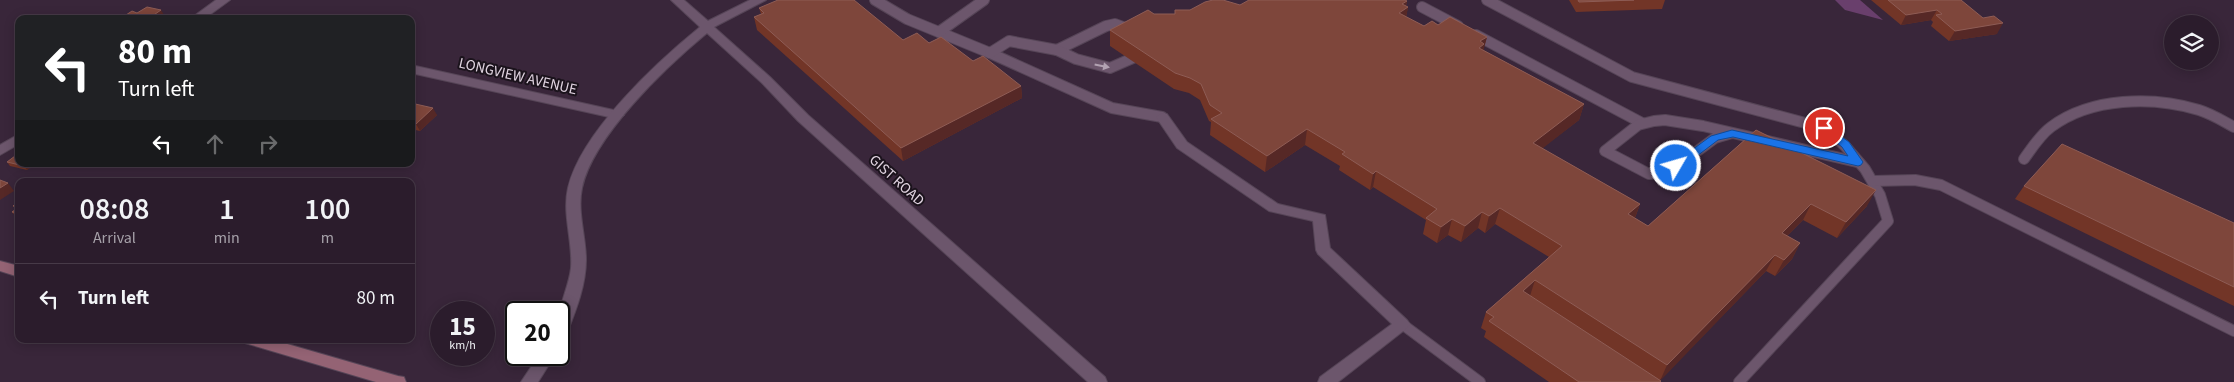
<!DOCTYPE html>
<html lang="en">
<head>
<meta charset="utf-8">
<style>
  body { margin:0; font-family:"Source Sans 3",sans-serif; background:#372938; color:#f1f3f6; height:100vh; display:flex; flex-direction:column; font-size:19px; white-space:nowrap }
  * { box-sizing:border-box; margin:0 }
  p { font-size:16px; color:#a6a1a9 }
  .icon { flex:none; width:28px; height:28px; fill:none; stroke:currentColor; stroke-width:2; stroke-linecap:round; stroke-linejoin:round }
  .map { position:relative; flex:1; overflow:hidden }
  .side { position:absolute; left:15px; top:178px; width:400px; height:165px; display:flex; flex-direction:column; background:#2b1c2c; border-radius:10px; box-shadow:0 2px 12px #0003,0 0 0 1px #473a48 }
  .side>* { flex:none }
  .guide { position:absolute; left:15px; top:15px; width:400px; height:152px; border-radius:10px; box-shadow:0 2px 12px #0003,0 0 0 1px #473a48; background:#202124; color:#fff; overflow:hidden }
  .fabs { position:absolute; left:2164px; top:15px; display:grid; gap:10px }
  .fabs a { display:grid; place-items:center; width:55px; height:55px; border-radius:50%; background:#2b1c2c; box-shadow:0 2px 12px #0003,0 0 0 1px #473a48; font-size:25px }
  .speed { position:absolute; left:430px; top:301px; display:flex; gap:10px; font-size:25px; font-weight:700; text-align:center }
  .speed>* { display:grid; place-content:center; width:65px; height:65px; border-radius:50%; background:#2b1c2c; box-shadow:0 2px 12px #0003,0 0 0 1px #473a48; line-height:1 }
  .speed small { font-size:12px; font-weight:400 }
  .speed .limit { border:2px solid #111; border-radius:8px; background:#fff; color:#111 }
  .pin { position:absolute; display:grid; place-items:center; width:42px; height:42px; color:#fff; margin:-21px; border:2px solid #fff; border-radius:50%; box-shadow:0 1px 5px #0007 }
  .me { position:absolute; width:55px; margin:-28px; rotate:52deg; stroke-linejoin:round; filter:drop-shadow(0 0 4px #0008) }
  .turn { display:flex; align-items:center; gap:18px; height:105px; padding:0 20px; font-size:22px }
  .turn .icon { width:65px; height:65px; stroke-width:2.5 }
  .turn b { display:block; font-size:35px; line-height:42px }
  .lanes { display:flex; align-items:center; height:48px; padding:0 20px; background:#0003; justify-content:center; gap:25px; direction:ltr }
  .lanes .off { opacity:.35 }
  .eta { display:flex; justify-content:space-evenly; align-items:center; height:85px; text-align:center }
  .eta b { font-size:30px; font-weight:600; line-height:35px }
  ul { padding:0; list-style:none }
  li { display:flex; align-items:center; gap:15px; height:70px; padding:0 20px; border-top:1px solid #473a48 }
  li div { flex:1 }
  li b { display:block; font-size:19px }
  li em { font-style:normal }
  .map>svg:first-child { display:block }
</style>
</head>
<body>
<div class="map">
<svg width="2234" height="382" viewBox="0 0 2234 382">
  <rect width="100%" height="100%" fill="#39263a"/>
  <polygon fill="#693f6c" points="1835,0 1860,0 1883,20 1845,10"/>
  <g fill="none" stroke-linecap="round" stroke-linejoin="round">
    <g stroke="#564557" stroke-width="12">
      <g id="service">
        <polyline points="875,0 907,19 990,53 1112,108 1162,117"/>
        <polyline points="1487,0 1632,77 1824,128 1845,146 1865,169 1880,195 1888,221 1739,382"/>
        <polyline points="1422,7 1458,26"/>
        <polyline points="939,32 984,0"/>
        <polyline points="1476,35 1642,123"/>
        <polyline points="1057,50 1106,26 1115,24 1131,30"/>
        <polyline points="990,53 1009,41 1057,50 1076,59 1110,68 1142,54"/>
        <polyline points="1732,133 1715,138 1676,167 1662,173 1649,174 1605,151 1638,125 1654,121 1665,120 1703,126 1857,162"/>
        <path d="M2024 159C2032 148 2040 135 2051 127 2091 97 2153 96 2199 110 2212 114 2223 121 2234 127"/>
        <polyline points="1873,181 1915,180 1941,185 2234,331"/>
        <polyline points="1402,324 1480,382"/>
      </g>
    </g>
    <g stroke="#564557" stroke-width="2">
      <g id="minor">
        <polygon points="216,0 230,0 204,19 190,19"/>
        <polygon points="411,65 618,111 624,115 618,119 411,73"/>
        <polygon points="1162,113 1167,114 1187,142 1278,204 1325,215 1330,248 1407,320 1410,324 1407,328 1338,382 1318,382 1320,377 1392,324 1318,254 1316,250 1313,221 1269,211 1177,148 1156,117"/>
        <polygon points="19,134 19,144 0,155 0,145"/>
      </g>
    </g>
    <g stroke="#564557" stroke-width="2">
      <g id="tertiary">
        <path d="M671 0H684L708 21 750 0H766L714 27 770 77 808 115 1105 377 1107 382H1088L798 121 762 83 707 33C666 67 593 136 582 188 577 212 586 236 586 260 586 285 576 310 567 333L564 337 559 339C559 331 558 323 559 316 561 300 569 285 571 268 573 242 562 214 568 188 581 132 657 62 700 27Z"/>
        <polygon points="539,355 555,355 538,382 521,382"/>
      </g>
    </g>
    <g stroke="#564557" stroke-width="2">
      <g id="secondary">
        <polygon points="0,261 19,266 19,277 0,271"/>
        <polygon points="242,339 270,339 398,376 404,377 406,382 376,382 245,343"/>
      </g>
    </g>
    <use href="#service" stroke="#6c566c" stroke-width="10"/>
    <use href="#minor" fill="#6c566c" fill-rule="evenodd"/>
    <use href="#tertiary" fill="#6c566c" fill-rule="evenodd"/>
    <use href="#secondary" fill="#946374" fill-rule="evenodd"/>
  </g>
  <g fill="#723527">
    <polygon points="1569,0 1665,0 1662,9 1576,12"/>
    <polygon points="1871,0 1961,0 1997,34 1949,41 1931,26 1933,22 1931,20 1901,25"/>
    <polygon points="1407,1 1406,6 1408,7 1406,17 1424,26 1438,25 1487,37 1483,50 1584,104 1579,120 1542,148 1640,204 1635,218 1648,226 1756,130 1867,206 1837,238 1803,220 1787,236 1800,243 1792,259 1775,276 1766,271 1660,380 1661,382 1549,382 1484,337 1486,331 1481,328 1486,312 1549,257 1495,224 1485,233 1478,228 1461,242 1448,235 1437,243 1423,234 1426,220 1373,187 1370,190 1339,170 1340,166 1305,145 1265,172 1210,135 1211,122 1209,121 1200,100 1189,93 1174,89 1110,46 1110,30 1154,14 1175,14 1190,10 1240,5"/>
    <polygon points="759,8 903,40 929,43 973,61 1021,86 1022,98 903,161 757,30 754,17 761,14"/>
    <polygon points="411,103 437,115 420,131 411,129"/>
    <polygon points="7,162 19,164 35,164 27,170 10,166"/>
    <polygon points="2024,186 2234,223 2234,306 2015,199"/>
    <polygon points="19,201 19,220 12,212 16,209 13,206"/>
  </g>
  <g fill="#562826">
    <polygon points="1407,1 1405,9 1408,7 1405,22 1399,13 1402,4"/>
    <polygon points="161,10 166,18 164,19 148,19"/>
    <polygon points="1937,10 1931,20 1901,25 1906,15"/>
    <polygon points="2003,23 1997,34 1949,41 1955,31"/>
    <polygon points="1487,37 1483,52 1475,63 1480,41"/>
    <polygon points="1021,86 1022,98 903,161 901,148"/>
    <polygon points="1584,104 1579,120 1529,159 1533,143"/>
    <polygon points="433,108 437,115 420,131 416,124"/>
    <polygon points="1307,129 1305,145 1265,172 1267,156"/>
    <polygon points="26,164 35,164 27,170 24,166"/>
    <polygon points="1376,171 1373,187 1370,190 1373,174"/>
    <polygon points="8,183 14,191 0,200 0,188"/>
    <polygon points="1876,190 1867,206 1837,238 1846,222"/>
    <polygon points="1640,204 1634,220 1628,214"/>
    <polygon points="1811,204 1803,220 1774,249 1782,233"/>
    <polygon points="1500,208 1495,224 1485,233 1489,216"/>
    <polygon points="1482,212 1478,228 1461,242 1465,226"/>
    <polygon points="1452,219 1448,235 1437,243 1441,227"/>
    <polygon points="1800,243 1792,259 1775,276 1784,260"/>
    <polygon points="1775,255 1766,271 1660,381 1667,365"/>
    <polygon points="1535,280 1530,296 1523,291"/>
  </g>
  <g fill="#7e463b" stroke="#8e5c55">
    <polygon points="778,0 854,0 903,40 917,33 929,43 941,37 973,61 983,56 1021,86 901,148 754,17 764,13 759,8"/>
    <polygon points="1213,0 1223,0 1240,5 1249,0 1405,0 1407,1 1402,4 1408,7 1399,13 1424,26 1432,21 1438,25 1450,17 1487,37 1480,41 1484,44 1479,48 1584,104 1533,143 1640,204 1628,214 1648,226 1756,130 1876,190 1846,222 1811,204 1782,233 1800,243 1784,260 1775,255 1667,365 1535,280 1523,291 1661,381 1660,382 1579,382 1489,321 1494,317 1486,312 1562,246 1500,208 1489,216 1482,212 1465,226 1452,219 1441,227 1426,218 1437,209 1376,171 1373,174 1342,154 1345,152 1307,129 1267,156 1211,119 1222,113 1210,105 1201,84 1190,78 1175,73 1110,30 1148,10 1154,14 1175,14 1175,10 1190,10 1205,2"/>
    <polygon points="1578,0 1634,0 1579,2"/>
    <polygon points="1888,0 1961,0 1983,18 1994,16 2003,23 1955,31 1936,15 1942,14 1937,10 1906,15"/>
    <polygon points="147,7 161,10 148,19 126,19 123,17 132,11 137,13"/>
    <polygon points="411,103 433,108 416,124 411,123"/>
    <polygon points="2062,144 2234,223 2234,287 2024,186"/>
    <polygon points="19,153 19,164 26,164 24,166 7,162"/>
    <polygon points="48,179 58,181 45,181"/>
    <polygon points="0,180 8,183 0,188"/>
    <polygon points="19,201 19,213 12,212 19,207 13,206"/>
  </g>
  <defs><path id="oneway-solid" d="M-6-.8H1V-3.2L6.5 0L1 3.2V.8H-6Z" transform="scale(1.25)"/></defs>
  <use fill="#b2a2b2" href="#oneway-solid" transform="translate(1102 66) rotate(11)"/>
  <polygon fill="#1a73e8" stroke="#114b97" points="1824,124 1849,142 1863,162 1861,165 1858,166 1733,137 1718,140 1680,169 1676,170 1670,166 1711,136 1732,130 1848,156 1842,147 1820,130 1818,128 1820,125"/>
  <g text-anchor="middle" stroke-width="4" stroke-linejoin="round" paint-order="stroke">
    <g font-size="15" fill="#e1d4e1" stroke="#1b131c">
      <text transform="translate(518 76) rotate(13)" y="5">LONGVIEW AVENUE</text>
      <text transform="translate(897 180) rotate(42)" y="5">GIST ROAD</text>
    </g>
  </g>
</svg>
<div class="fabs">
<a><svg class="icon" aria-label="layers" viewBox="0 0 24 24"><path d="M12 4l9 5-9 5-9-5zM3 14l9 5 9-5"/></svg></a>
</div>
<div class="speed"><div>15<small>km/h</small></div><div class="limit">20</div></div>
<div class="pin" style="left:1824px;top:128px;background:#d93025"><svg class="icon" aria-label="arrive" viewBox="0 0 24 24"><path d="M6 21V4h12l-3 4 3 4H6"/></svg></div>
<svg class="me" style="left:1676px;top:166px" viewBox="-20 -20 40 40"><circle r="17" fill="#1a73e8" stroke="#fff" stroke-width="3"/><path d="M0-11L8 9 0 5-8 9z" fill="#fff"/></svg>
<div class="guide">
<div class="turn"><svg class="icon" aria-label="left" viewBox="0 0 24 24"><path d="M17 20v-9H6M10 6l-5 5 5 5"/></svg><div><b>80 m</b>Turn left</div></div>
<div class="lanes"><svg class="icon" aria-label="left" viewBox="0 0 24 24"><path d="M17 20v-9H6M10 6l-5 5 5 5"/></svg><svg class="icon off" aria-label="ahead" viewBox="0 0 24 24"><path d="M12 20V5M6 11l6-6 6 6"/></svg><svg class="icon off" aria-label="right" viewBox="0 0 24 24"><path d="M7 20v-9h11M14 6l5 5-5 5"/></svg></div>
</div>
<section class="side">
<div class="eta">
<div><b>08:08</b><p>Arrival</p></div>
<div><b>1</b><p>min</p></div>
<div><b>100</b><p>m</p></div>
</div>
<ul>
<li><svg class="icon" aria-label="left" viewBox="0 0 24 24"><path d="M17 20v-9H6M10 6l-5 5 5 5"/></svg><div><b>Turn left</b></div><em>80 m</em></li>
</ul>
</section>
</div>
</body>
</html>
